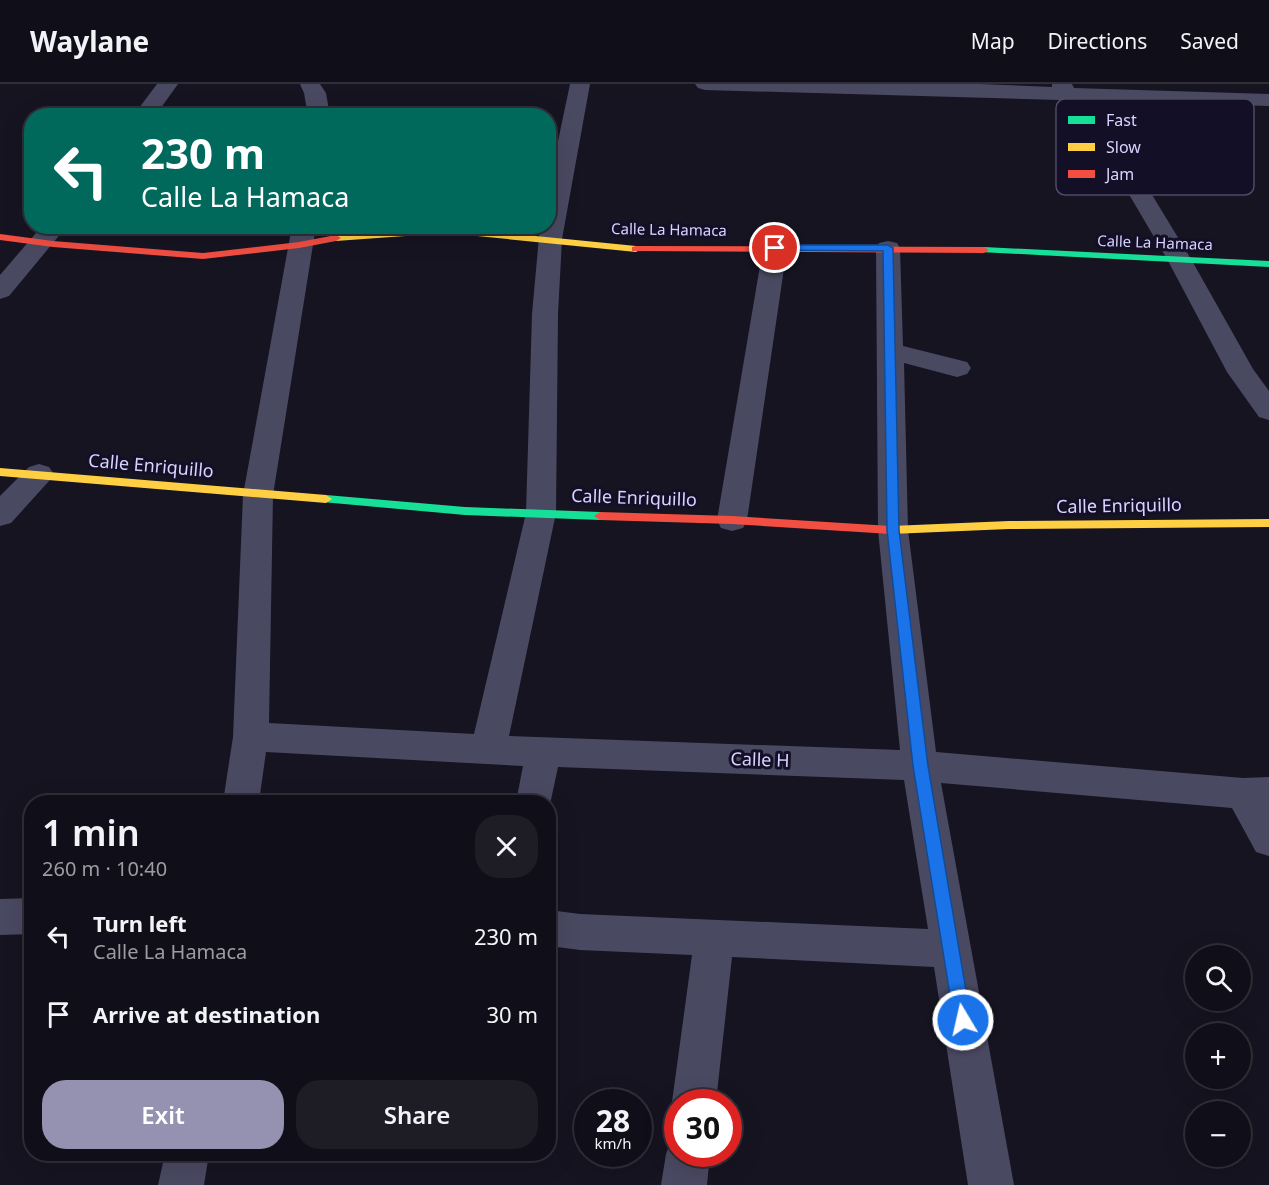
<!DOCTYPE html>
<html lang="en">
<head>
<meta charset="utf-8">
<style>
  body { margin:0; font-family:"Noto Sans",sans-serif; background:#1e1d26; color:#f1f3f6; height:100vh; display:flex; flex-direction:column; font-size:22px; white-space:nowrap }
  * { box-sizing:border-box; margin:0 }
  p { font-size:20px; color:#9c9ca2 }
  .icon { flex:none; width:33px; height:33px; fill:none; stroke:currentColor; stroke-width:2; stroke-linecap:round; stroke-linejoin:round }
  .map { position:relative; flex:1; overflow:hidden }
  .side { position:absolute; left:24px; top:711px; width:532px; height:366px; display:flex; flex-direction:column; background:#100f19; border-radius:24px; box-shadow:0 6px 24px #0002,0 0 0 2px #302f38 }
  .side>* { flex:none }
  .hud { position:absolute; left:24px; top:24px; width:532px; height:126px; border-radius:24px; box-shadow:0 6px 24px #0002,0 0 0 2px #302f38; background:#00695c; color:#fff; overflow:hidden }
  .buttons { position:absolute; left:1185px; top:861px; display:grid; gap:12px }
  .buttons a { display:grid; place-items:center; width:66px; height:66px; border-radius:50%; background:#100f19; box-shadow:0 6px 24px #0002,0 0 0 2px #302f38; font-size:30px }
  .speed { position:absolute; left:574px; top:1005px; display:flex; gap:12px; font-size:30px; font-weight:700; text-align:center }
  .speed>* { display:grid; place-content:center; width:78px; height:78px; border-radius:50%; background:#100f19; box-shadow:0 6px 24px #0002,0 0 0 2px #302f38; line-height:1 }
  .speed small { font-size:15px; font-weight:400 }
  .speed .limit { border:9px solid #d22; background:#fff; color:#111 }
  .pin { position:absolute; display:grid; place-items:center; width:51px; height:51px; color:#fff; margin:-26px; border:3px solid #fff; border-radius:50%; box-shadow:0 2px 6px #0007 }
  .me { position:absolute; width:66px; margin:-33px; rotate:351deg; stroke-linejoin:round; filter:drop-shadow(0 0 4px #0008) }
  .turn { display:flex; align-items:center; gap:21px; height:126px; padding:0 18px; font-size:27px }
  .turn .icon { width:78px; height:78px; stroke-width:2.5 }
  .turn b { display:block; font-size:42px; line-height:51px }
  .round { display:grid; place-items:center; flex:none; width:63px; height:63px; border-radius:24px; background:#1e1d26 }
  .headline { display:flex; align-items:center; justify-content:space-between; height:102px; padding:0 18px }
  h1 { font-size:36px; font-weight:600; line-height:45px }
  .button { display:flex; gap:12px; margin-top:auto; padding:12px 18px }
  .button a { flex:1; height:69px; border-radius:24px; background:#9591b1; color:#fff; font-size:24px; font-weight:600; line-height:69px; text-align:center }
  .button a+a { background:#1e1d26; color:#f1f3f6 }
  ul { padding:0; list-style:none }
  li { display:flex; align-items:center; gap:18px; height:78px; padding:0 18px }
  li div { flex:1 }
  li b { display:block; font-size:22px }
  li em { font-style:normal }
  header { display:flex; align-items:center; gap:36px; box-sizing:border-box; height:84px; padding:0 30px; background:#100f19; border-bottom:2px solid #302f38 }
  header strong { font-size:28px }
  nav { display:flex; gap:33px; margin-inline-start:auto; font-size:21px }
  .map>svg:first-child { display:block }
</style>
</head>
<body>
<header>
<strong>Waylane</strong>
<nav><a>Map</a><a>Directions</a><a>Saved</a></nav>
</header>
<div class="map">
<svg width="1269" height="1101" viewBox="0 0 1269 1101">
  <rect width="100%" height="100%" fill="#161421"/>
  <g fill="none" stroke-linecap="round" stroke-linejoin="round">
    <g fill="#4a4962" fill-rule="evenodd">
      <polygon points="157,0 178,0 155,32 133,32"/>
      <polygon points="300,0 320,0 326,9 330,32 308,32 304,9"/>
      <polygon points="570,0 590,0 562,155 558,230 556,429 509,652 900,666 878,446 876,164 879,159 888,157 897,159 900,164 903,262 967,278 971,284 967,290 957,293 904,279 908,446 936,668 1243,694 1269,693 1269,772 1256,768 1232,724 941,699 1014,1101 968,1101 934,883 732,873 716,1018 678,1018 678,1032 672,1018 692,871 580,866 549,862 549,826 580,830 928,845 904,696 558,683 549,725 549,718 516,718 523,682 266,668 259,718 223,718 233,653 243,411 292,142 316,142 273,411 269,639 474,650 526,429 532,230 540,142 549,142 549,100"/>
      <polygon points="695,0 980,0 1052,3 1052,0 1072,0 1074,4 1269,10 1269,22 1083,17 1120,58 1191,175 1253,285 1269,307 1269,336 1259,333 1227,288 1167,175 1100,61 1059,16 705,6 698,4"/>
      <polygon points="42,142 67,142 9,212 0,215 0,191"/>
      <polygon points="775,157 784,159 787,164 747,436 743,444 732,447 721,444 717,436 763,164 766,159"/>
      <polygon points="39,380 49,383 54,390 49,397 11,439 0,442 0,412 29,383"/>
      <polygon points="32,814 32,850 0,851 0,815"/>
      <polygon points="678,1052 678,1070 710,1070 707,1101 661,1101 666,1070 672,1054"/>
      <polygon points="165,1070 209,1070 204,1101 158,1101"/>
    </g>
    <g fill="#16e098" fill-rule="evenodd">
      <polygon points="984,163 1269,177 1269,183 980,168 979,166"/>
      <polygon points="326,411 465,423 600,428 606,432 600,436 465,431 322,418 320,415"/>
    </g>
    <g fill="#ffcf43" fill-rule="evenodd">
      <polygon points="447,143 636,162 641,165 636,168 447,149 336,157 331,154 336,151"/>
      <polygon points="0,384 326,411 332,415 326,419 0,392"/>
      <polygon points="1269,435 1269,443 1009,445 891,450 885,446 891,442 1009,437"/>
    </g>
    <g fill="#f24e42" fill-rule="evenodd">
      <polygon points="0,150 53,157 203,169 299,158 336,151 341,154 336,157 299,164 203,175 53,163 0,156"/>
      <polygon points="636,162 984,163 989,166 984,169 632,167 632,163"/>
      <polygon points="600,428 732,432 891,442 897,446 891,450 732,440 600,436 594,432"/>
    </g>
  </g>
  <polygon fill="#1a73e8" stroke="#114b97" stroke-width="1.5" points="775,161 888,161 893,164 899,446 928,682 971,936 969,941 963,944 957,941 954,936 913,682 887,446 883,167 771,166 771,162"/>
  <g text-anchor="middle" stroke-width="6" stroke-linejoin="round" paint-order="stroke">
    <g font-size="15" fill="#d9d4ff" stroke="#130f26">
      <text transform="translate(669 146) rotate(1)" y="5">Calle La Hamaca</text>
      <text transform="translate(1155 159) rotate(2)" y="5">Calle La Hamaca</text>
    </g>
    <g font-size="18" fill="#d9d4ff" stroke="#130f26">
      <text transform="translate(151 382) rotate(5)" y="6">Calle Enriquillo</text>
      <text transform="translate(634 414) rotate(2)" y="6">Calle Enriquillo</text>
      <text transform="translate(1119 422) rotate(-1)" y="6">Calle Enriquillo</text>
      <text transform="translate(760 676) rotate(2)" y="6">Calle H</text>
    </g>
  </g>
  <rect x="1056" y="15" width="198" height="96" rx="9" fill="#130f26" stroke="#4e4a67" stroke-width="1.5"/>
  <rect x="1068" y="32" width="27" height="8" fill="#16e098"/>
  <rect x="1068" y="59" width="27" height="8" fill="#ffcf43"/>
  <rect x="1068" y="86" width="27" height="8" fill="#f24e42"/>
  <g font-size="16" fill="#d9d4ff">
    <text x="1106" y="42">Fast</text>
    <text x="1106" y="69">Slow</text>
    <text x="1106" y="96">Jam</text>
  </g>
</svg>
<div class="buttons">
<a><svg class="icon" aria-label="search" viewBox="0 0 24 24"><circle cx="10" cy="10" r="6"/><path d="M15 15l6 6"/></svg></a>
<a>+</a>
<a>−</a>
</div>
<div class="speed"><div>28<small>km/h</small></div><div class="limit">30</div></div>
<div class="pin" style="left:775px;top:164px;background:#d93025"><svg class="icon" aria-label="arrive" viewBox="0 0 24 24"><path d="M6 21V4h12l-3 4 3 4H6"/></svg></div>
<svg class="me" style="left:963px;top:936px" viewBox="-20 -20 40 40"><circle r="17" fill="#1a73e8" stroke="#fff" stroke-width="3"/><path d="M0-11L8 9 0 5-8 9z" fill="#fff"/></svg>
<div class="hud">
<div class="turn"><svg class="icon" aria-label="left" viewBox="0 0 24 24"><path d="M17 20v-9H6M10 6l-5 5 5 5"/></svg><div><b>230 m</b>Calle La Hamaca</div></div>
</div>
<section class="side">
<div class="headline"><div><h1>1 min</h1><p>260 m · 10:40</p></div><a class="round"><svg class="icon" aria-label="close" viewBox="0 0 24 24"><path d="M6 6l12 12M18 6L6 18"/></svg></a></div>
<ul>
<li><svg class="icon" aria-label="left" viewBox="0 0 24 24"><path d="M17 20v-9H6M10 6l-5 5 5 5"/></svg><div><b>Turn left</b><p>Calle La Hamaca</p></div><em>230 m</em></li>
<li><svg class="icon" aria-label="arrive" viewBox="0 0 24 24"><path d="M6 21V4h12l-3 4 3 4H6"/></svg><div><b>Arrive at destination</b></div><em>30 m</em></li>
</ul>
<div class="button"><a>Exit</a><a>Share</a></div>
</section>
</div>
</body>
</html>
